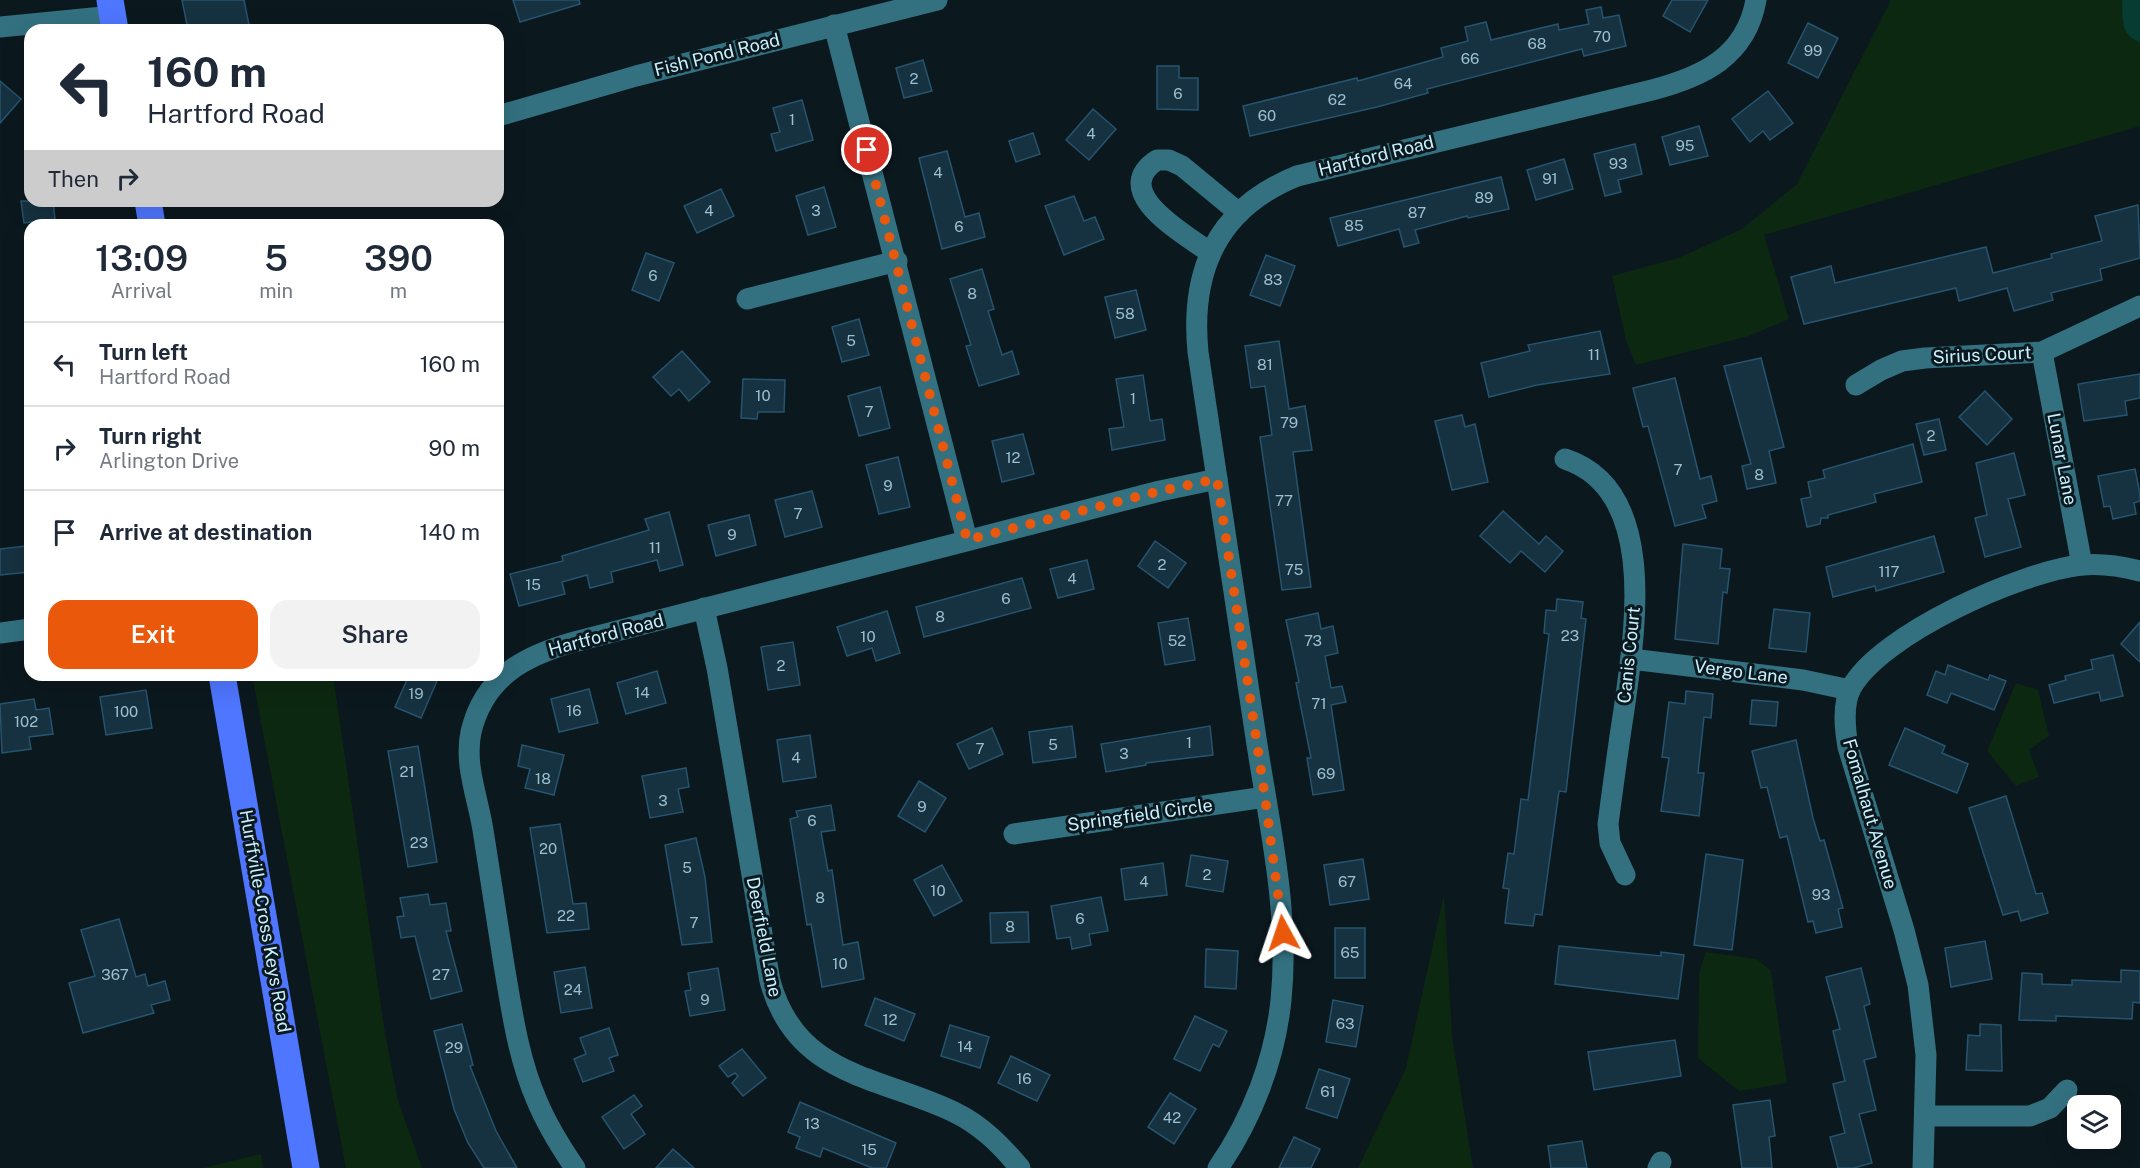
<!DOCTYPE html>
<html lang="en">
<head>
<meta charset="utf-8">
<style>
  body { margin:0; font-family:"Public Sans",sans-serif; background:#f2f2f3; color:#1f2937; height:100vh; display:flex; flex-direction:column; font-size:22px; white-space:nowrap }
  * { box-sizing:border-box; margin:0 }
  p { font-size:20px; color:#747a83 }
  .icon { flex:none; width:33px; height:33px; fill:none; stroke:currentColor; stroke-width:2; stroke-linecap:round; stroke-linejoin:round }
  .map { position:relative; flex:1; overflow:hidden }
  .drawer { position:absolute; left:24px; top:219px; width:480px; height:462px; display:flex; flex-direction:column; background:#fff; border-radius:18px; box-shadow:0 6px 24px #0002 }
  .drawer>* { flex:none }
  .guide { position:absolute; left:24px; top:24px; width:480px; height:183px; border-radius:18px; box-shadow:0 6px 24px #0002; background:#fff; color:#1f2937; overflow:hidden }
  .buttons { position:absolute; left:2067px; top:1095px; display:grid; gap:12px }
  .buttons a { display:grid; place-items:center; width:54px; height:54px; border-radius:12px; background:#fff; box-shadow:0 6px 24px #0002; font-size:30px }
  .pin { position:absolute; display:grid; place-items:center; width:51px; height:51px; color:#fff; margin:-26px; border:3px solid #fff; border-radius:50%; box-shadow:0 2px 6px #0007 }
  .me { position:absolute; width:66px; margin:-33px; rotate:355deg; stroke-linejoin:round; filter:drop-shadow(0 0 4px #0008) }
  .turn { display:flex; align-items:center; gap:21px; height:126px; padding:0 24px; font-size:27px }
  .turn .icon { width:78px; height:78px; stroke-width:2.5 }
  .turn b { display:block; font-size:42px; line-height:51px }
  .then { display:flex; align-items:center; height:57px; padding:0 24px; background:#0003; gap:12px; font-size:22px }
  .eta { display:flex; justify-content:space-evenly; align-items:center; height:102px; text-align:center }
  .eta b { font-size:36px; font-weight:600; line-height:42px }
  .cta { display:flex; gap:12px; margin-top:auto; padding:12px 24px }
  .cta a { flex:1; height:69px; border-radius:18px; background:#ea580c; color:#fff; font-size:24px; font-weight:600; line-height:69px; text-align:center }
  .cta a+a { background:#f2f2f3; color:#1f2937 }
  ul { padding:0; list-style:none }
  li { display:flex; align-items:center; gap:18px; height:84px; padding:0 24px; border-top:2px solid #e0e1e3 }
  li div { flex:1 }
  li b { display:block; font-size:22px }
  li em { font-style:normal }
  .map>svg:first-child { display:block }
</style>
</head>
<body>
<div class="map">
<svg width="2140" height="1168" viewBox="0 0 2140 1168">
  <rect width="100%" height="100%" fill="#0b181e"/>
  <g fill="#0d2811">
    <polygon points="1891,0 2140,0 2140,126 1764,235 1789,319 1749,336 1636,365 1626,341 1612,276 1678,258 1742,229 1797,184"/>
    <polygon points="252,675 333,675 384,1027 398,1101 422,1168 346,1168"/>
    <polygon points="2016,683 2038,690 2049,736 2029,750 2039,777 2016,786 1987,751"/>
    <polygon points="1444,894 1452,1036 1473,1168 1358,1168 1406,1068"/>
    <polygon points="1706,952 1757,959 1771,971 1787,1083 1739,1091 1698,1058 1699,973"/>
    <polygon points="261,1154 263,1168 203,1168"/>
  </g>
  <path fill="#063c31" d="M2122 0H2140V42C2120 35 2123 19 2122 0Z"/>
  <g fill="#163140" stroke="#26546e" stroke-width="1.5">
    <polygon points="182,0 244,0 250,30 188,30"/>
    <polygon points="513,0 579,0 580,4 520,22"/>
    <polygon points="1672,0 1708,0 1690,32 1663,16"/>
    <polygon points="1601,7 1603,18 1619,15 1626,46 1584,56 1582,49 1427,89 1428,93 1377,107 1250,136 1243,106 1357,78 1358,81 1443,57 1441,48 1468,41 1465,27 1486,22 1491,40 1558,24 1559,30 1589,24 1586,10"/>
    <polygon points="1808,23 1838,38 1818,78 1788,63"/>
    <polygon points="923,60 932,91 904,98 896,68"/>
    <polygon points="1157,66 1179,66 1179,78 1198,78 1198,110 1157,109"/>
    <polygon points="0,81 21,99 0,123"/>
    <polygon points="1768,91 1793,123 1770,140 1763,131 1750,142 1732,119"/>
    <polygon points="802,100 813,140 776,151 771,134 780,132 773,108"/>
    <polygon points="1093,109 1116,129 1089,160 1066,140"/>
    <polygon points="1699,126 1708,156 1670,165 1662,137"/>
    <polygon points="1033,133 1040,154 1016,162 1009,141"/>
    <polygon points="1635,144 1642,174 1618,180 1621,192 1605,196 1594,154"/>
    <polygon points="947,151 965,217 979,213 985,237 942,249 919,158"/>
    <polygon points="1564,159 1573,189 1536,200 1527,170"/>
    <polygon points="1501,177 1509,209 1468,218 1467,216 1415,230 1419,243 1404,247 1399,229 1338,246 1330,218"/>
    <polygon points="824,187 836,227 808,235 796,196"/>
    <polygon points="721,189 734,216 697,233 684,206"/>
    <polygon points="1074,196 1084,221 1095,217 1104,239 1064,255 1045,206"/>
    <polygon points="21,201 53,201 55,219 24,223"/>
    <polygon points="2138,205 2140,258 2100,269 2102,280 2051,293 2053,300 2014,311 2007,288 1959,301 1956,288 1804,324 1791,277 1831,266 1835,283 1986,247 1993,273 2052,258 2051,254 2102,241 2095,216"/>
    <polygon points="646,253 674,263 659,301 632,290"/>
    <polygon points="1266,255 1295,266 1280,306 1250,295"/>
    <polygon points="982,269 994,309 988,311 1002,355 1012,351 1019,374 979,386 966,346 971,345 950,279"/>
    <polygon points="1136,290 1146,330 1115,338 1105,297"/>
    <polygon points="859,319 869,355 842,362 832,327"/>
    <polygon points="1600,331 1610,374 1537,385 1489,397 1481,363 1530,351 1528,345"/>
    <polygon points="1279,341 1289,409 1305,406 1312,450 1293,452 1311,587 1282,590 1260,437 1272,435 1265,386 1251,388 1245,346"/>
    <polygon points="682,351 710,382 689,401 679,389 671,396 653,377"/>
    <polygon points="1761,358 1784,447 1769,451 1776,483 1747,489 1742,466 1751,464 1724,366"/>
    <polygon points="2140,374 2140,398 2125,401 2127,415 2084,421 2078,384"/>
    <polygon points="1143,375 1150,421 1162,419 1165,440 1112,450 1109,429 1124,427 1116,379"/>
    <polygon points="1675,378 1700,479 1711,476 1717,501 1702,505 1706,518 1675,526 1648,426 1643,427 1633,388"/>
    <polygon points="743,379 785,380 784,412 758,412 757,419 741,418"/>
    <polygon points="880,387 890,428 859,436 848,396"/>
    <polygon points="1985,391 2012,419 1987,445 1959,417"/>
    <polygon points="1462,415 1465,427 1475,424 1488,482 1452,490 1435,421"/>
    <polygon points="1939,419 1946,450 1924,455 1916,424"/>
    <polygon points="1023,434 1034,474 1002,482 992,441"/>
    <polygon points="1913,444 1922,482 1874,494 1876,502 1828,515 1828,518 1821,518 1820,524 1807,527 1801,499 1811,497 1808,482 1825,478 1823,470"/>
    <polygon points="2014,453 2025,495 2008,499 2021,547 1985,557 1975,518 1987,515 1976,463"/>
    <polygon points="898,457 910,507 879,514 866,465"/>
    <polygon points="2135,469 2140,494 2140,501 2134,503 2136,514 2113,519 2110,506 2104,507 2098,476"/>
    <polygon points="812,491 822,527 785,537 775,500"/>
    <polygon points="1503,511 1539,544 1546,536 1563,551 1545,572 1521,551 1510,563 1480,536"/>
    <polygon points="669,512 683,565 660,571 657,560 611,572 613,582 590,588 587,575 562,582 565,594 519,606 510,574 563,561 562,556 649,530 645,519"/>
    <polygon points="749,515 756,545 716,556 708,525"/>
    <polygon points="1934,536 1944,572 1876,591 1875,586 1833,597 1826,567"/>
    <polygon points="1155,541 1186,563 1168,588 1138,566"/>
    <polygon points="1683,544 1722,549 1720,568 1730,569 1727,593 1723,592 1718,644 1675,639"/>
    <polygon points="26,546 29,572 0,575 0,549"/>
    <polygon points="1087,560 1094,589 1058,598 1050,569"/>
    <polygon points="1022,578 1031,608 924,637 916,607"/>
    <polygon points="1557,599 1583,602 1581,618 1586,619 1566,792 1559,791 1542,915 1535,914 1533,926 1505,923 1509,889 1503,888 1508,853 1514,854 1521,799 1528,800 1549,634 1544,633 1546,610 1556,611"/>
    <polygon points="1774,609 1810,613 1806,652 1769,648"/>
    <polygon points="887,611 900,653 876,661 872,648 847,656 837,627"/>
    <polygon points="1318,613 1321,629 1333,626 1338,653 1325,656 1331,688 1342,686 1346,702 1331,705 1344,790 1313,795 1307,758 1311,758 1296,683 1299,682 1286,620"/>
    <polygon points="1188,618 1195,660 1165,665 1158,623"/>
    <polygon points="2140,622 2140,662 2121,644"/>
    <polygon points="793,642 800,685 768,690 761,647"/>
    <polygon points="2113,655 2123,696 2101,701 2099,692 2054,703 2049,685 2066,680 2065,676 2093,669 2091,660"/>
    <polygon points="1948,665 1988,680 1990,675 2006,681 1994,710 1951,693 1947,703 1927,695 1936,671 1945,675"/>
    <polygon points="657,671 666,703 626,714 617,683"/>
    <polygon points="409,675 423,675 437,681 421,718 395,707"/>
    <polygon points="589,689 598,723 559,732 551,699"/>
    <polygon points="146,690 152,728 106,735 100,697"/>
    <polygon points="1686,691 1713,694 1711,718 1704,717 1698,773 1704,773 1699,816 1661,811 1669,758 1662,757 1669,702 1685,704"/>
    <polygon points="34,699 36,710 49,708 53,734 29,737 31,749 2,753 0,704"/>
    <polygon points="1752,700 1778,702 1776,726 1750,724"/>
    <polygon points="1072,726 1076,757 1033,763 1029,732"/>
    <polygon points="1210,726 1213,755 1146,763 1146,765 1106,772 1101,744"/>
    <polygon points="992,728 1003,754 969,769 957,744"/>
    <polygon points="1905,728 1945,746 1942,753 1968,764 1957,793 1889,765"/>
    <polygon points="810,735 816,777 783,782 777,740"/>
    <polygon points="1796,740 1813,818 1820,841 1824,840 1843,908 1838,909 1842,927 1816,933 1813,921 1808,922 1787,836 1780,838 1767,787 1761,788 1752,751"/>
    <polygon points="522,745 564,755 554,795 525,788 530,769 518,766"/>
    <polygon points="418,746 437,862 408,867 388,751"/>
    <polygon points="686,768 689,787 678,789 683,812 650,818 642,776"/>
    <polygon points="919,781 946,798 925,832 898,816"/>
    <polygon points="2006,796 2036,894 2042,893 2048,913 2021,921 2018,911 2003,915 1969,808"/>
    <polygon points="831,805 835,830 821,832 828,871 832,870 843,945 858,942 864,979 822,987 811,924 807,925 790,819 798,817 796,811"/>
    <polygon points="560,824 573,904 586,903 589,929 547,933 530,828"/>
    <polygon points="696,838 705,877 712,942 682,945 665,845"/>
    <polygon points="1706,854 1743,860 1732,950 1694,945"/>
    <polygon points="1191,855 1228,861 1223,892 1186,886"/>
    <polygon points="1363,859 1369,899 1330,905 1324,865"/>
    <polygon points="1163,863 1167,895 1125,900 1121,869"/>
    <polygon points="942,865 962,901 934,916 914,880"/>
    <polygon points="428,894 430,905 446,903 451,931 446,931 462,991 431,999 415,936 401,938 397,917 404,916 400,898"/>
    <polygon points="1101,897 1108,931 1089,934 1091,945 1072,949 1070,937 1057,939 1051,906"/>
    <polygon points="1028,912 1029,942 991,943 990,913"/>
    <polygon points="119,919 136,977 145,974 148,986 165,981 170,1000 151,1005 154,1013 83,1033 69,983 95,976 81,930"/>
    <rect x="1335" y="928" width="30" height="50"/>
    <polygon points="1985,941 1992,979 1951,987 1945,948"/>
    <polygon points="1559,946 1661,956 1661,952 1684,955 1678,999 1555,984"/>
    <polygon points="1206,949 1238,951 1236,989 1205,987"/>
    <polygon points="585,967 592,1008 561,1013 554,972"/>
    <polygon points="718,968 725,1010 690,1016 685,991 691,990 688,973"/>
    <polygon points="1861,968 1870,1004 1864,1006 1876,1057 1864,1060 1876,1110 1859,1114 1872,1163 1854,1168 1838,1168 1830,1137 1845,1133 1833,1084 1845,1081 1833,1031 1840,1029 1826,977"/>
    <polygon points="2121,970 2140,971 2140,1003 2133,1002 2132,1019 2056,1016 2056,1021 2019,1020 2022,973 2042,974 2042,984 2072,985 2072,980 2121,982"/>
    <polygon points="875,998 915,1014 904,1041 865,1025"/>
    <polygon points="1333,1000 1363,1006 1356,1047 1326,1042"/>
    <polygon points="1195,1016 1227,1031 1219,1047 1213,1044 1200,1071 1174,1059"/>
    <polygon points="462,1024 473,1065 470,1066 496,1131 517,1168 484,1168 468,1143 454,1109 434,1031"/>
    <polygon points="1980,1024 2001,1025 2002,1071 1966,1070 1968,1035 1980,1036"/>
    <polygon points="950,1025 989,1037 980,1068 941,1056"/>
    <polygon points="609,1028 618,1055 609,1058 614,1071 583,1082 574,1059 586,1054 580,1038"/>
    <polygon points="1675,1040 1681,1076 1594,1090 1588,1052"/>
    <polygon points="742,1049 766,1078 743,1096 732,1083 738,1076 735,1073 728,1077 719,1066"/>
    <polygon points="1011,1056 1050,1075 1037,1101 998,1083"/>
    <polygon points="1319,1069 1350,1079 1337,1118 1306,1108"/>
    <polygon points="1170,1093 1196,1109 1174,1144 1148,1127"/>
    <polygon points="634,1095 642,1106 631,1114 645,1134 624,1149 602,1117"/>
    <polygon points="1770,1100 1775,1136 1769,1137 1772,1168 1742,1168 1733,1105"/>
    <polygon points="800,1102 896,1143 886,1168 872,1168 823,1148 820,1157 796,1148 800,1137 788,1132"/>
    <polygon points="1294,1137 1320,1149 1311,1168 1279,1168"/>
    <polygon points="1582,1141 1587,1168 1551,1168 1548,1146"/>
    <polygon points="673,1149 694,1168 656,1168"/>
  </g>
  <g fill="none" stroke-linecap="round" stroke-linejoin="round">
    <g stroke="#337180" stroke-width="21">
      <polyline points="834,25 967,540"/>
      <polyline points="0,27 113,16"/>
      <polyline points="498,116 636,76 937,0"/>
      <path d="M1209 252C1185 234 1108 192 1157 160H1169L1182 166 1239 213"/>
      <polyline points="747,299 897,261"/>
      <polyline points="2042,352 2082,565"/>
      <polyline points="1856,385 1881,370 1902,361 1925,358 2042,352 2140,306"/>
      <path d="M1565 459C1660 490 1634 636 1624 710 1618 748 1613 786 1608 824L1610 843 1625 875"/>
      <path d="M704 608 717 668 770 981C796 1077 879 1076 954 1112 981 1125 1001 1145 1020 1168"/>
      <polyline points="0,633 30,629"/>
      <polyline points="1631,659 1803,680 1850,690"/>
      <polyline points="1014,834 1265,797"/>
      <polyline points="1926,1116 2030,1116 2050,1108 2067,1090"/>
      <path d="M575 1168C560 1146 547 1125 537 1101 518 1058 512 1011 504 965 497 920 490 875 483 830 478 798 464 765 471 732 484 677 524 656 574 642L1160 491 1217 479"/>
      <path d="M1218 1168C1252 1119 1275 1059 1281 1000 1290 913 1269 824 1256 738 1237 610 1217 481 1198 352 1190 270 1218 208 1297 176L1652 90C1702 77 1746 57 1756 0"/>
      <polyline points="1658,1168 1661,1162"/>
      <path d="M1923 1168 1926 1055 1918 985 1904 930 1848 747C1845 729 1842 705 1851 688 1881 634 2020 572 2081 565 2101 563 2121 566 2140 571"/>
    </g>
    <g stroke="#4f76ff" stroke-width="27">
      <polyline points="110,0 115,30"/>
      <polyline points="148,201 152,225"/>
      <polyline points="222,675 306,1168"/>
    </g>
  </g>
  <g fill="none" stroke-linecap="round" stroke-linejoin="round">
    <polyline stroke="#ea580c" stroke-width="10" stroke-dasharray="0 18" points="867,150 967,540 1160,491 1217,479 1265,797 1283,933"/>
  </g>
  <g text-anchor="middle" stroke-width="6" stroke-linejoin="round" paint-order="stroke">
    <g font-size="15" fill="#9cc0cf">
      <text x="1602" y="42">70</text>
      <text x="1537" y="49">68</text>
      <text x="1813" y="56">99</text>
      <text x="1470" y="64">66</text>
      <text x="914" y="84">2</text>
      <text x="1403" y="89">64</text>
      <text x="1178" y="99">6</text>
      <text x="1337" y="105">62</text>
      <text x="1267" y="121">60</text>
      <text x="792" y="125">1</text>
      <text x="1091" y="139">4</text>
      <text x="1685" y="151">95</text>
      <text x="1618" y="169">93</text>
      <text x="938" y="178">4</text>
      <text x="1550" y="184">91</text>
      <text x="1484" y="203">89</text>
      <text x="709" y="216">4</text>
      <text x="816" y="216">3</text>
      <text x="1417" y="218">87</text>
      <text x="1354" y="231">85</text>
      <text x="959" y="232">6</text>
      <text x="653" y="281">6</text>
      <text x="1273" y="285">83</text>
      <text x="972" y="299">8</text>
      <text x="1125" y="319">58</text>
      <text x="851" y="346">5</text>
      <text x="1594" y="360">11</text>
      <text x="1265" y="370">81</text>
      <text x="763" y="401">10</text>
      <text x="1133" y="404">1</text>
      <text x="869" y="417">7</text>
      <text x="1289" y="428">79</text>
      <text x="1931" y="441">2</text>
      <text x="1013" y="463">12</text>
      <text x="1678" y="475">7</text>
      <text x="1759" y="480">8</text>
      <text x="888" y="491">9</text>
      <text x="1284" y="506">77</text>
      <text x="798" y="519">7</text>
      <text x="732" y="540">9</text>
      <text x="655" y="553">11</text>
      <text x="1162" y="570">2</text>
      <text x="1294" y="575">75</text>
      <text x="1889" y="577">117</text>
      <text x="1072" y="584">4</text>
      <text x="533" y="590">15</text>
      <text x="1006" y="604">6</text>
      <text x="940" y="622">8</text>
      <text x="1570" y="641">23</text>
      <text x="868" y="642">10</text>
      <text x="1177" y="646">52</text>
      <text x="1313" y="646">73</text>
      <text x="781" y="671">2</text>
      <text x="642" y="698">14</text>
      <text x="416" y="699">19</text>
      <text x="1319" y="709">71</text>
      <text x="574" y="716">16</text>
      <text x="126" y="717">100</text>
      <text x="26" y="727">102</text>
      <text x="1189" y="748">1</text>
      <text x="1053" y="750">5</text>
      <text x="980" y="754">7</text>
      <text x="1124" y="759">3</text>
      <text x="796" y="763">4</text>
      <text x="407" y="777">21</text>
      <text x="1326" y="779">69</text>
      <text x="543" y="784">18</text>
      <text x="663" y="806">3</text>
      <text x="922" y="812">9</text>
      <text x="812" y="826">6</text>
      <text x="419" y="848">23</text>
      <text x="548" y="854">20</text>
      <text x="687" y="873">5</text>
      <text x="1207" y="880">2</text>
      <text x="1144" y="887">4</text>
      <text x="1347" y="887">67</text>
      <text x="938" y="896">10</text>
      <text x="1821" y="900">93</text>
      <text x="820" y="903">8</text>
      <text x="566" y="921">22</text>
      <text x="1080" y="924">6</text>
      <text x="694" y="928">7</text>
      <text x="1010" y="932">8</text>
      <text x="1350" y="958">65</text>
      <text x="840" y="969">10</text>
      <text x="115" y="980">367</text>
      <text x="441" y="980">27</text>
      <text x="573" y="995">24</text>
      <text x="705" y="1005">9</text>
      <text x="890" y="1025">12</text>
      <text x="1345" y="1029">63</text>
      <text x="965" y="1052">14</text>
      <text x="454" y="1053">29</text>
      <text x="1024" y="1084">16</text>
      <text x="1328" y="1097">61</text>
      <text x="1172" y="1123">42</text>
      <text x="812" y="1129">13</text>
      <text x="869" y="1155">15</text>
    </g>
    <g font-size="18" fill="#c8f0ff" stroke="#0b181e">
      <text transform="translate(717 55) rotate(-14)" y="6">Fish Pond Road</text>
      <text transform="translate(1376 156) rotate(-14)" y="6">Hartford Road</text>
      <text transform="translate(1982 355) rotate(-3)" y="6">Sirius Court</text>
      <text transform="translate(2062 459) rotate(79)" y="6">Lunar Lane</text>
      <text transform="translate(606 635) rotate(-15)" y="6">Hartford Road</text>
      <text transform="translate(1629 655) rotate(-84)" y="6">Canis Court</text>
      <text transform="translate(1741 672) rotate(7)" y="6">Vergo Lane</text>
      <text transform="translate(1870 814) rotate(74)" y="6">Fomalhaut Avenue</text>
      <text transform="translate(1140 815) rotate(-8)" y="6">Springfield Circle</text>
      <text transform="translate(265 921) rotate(80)" y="6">Hurffville-Cross Keys Road</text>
      <text transform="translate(764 937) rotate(79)" y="6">Deerfield Lane</text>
    </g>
  </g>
</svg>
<div class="buttons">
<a><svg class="icon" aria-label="layers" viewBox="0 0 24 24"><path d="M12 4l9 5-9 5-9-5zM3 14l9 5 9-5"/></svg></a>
</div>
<div class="pin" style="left:867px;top:150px;background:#d93025"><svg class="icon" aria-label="arrive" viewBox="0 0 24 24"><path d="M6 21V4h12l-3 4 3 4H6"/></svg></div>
<svg class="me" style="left:1283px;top:933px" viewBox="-20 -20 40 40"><path d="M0-17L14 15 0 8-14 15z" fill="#ea580c" stroke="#fff" stroke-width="4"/></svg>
<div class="guide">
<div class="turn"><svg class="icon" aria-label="left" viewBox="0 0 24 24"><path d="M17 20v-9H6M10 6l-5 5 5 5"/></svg><div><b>160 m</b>Hartford Road</div></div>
<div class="then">Then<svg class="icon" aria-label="right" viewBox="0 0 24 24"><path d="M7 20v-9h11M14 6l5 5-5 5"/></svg></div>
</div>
<section class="drawer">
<div class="eta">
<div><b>13:09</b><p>Arrival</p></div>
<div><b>5</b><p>min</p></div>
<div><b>390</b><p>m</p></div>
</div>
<ul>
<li><svg class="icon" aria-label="left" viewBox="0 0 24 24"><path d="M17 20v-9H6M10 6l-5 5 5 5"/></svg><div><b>Turn left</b><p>Hartford Road</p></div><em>160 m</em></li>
<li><svg class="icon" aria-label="right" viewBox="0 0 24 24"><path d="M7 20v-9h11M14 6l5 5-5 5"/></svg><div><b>Turn right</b><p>Arlington Drive</p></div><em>90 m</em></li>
<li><svg class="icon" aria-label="arrive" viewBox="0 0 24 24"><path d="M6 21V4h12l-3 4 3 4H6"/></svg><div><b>Arrive at destination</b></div><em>140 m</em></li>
</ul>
<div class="cta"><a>Exit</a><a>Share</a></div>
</section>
</div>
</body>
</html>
